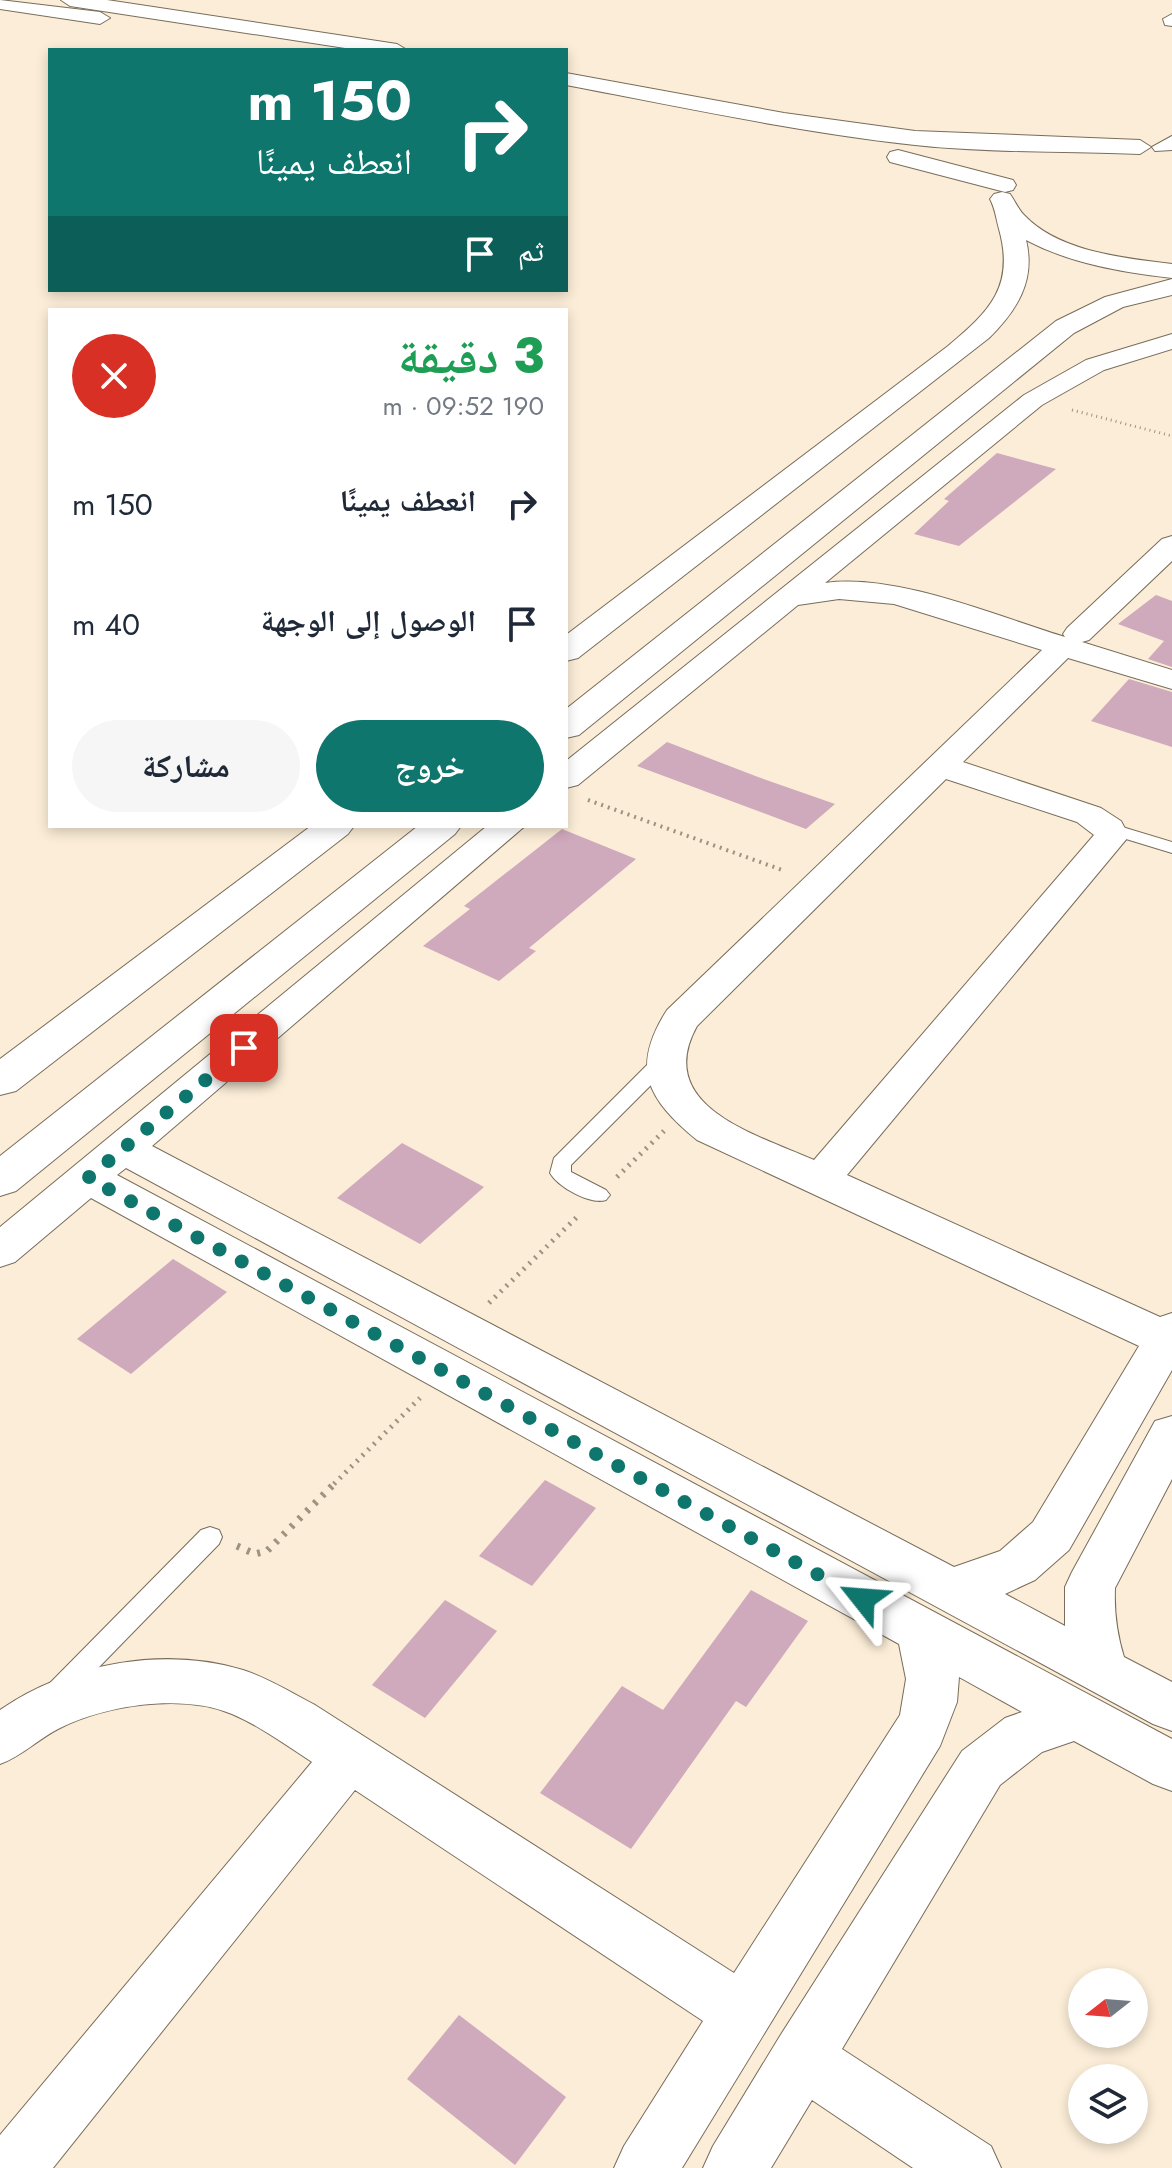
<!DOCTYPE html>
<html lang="ar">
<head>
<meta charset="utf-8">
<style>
  body { margin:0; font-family:Jost,"Noto Naskh Arabic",sans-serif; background:#f6f6f7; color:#1f2937; direction:rtl; height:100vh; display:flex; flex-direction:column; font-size:30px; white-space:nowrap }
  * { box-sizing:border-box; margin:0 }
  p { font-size:26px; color:#747a83 }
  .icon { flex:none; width:44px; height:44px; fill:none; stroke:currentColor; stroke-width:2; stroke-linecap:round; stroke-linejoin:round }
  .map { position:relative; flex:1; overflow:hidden; direction:ltr }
  .panel { position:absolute; left:48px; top:308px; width:520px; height:520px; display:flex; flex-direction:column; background:#fff; border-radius:0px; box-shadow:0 4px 12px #0003; direction:rtl }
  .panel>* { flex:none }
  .top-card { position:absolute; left:48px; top:48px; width:520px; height:244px; border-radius:0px; box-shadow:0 4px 12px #0003; direction:rtl; background:#0f766e; color:#fff; overflow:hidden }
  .needle { width:52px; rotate:253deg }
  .controls { position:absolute; left:1068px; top:1968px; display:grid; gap:16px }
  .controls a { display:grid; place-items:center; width:80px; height:80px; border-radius:50%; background:#fff; box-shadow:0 4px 12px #0003; font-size:40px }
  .pin { position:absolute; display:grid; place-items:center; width:68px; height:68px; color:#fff; margin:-34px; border-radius:16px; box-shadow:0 4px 12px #0006 }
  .me { position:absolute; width:88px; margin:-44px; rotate:298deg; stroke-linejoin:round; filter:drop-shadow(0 0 6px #0008) }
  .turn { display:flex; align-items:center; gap:28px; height:168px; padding:0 24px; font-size:36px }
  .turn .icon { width:104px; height:104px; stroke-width:2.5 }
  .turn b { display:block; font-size:56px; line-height:68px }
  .then { display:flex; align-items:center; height:76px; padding:0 24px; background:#0003; gap:16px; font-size:30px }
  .round { display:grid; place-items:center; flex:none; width:84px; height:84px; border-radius:42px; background:#f6f6f7 }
  .overview { display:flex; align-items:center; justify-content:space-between; height:136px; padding:0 24px }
  h1 { font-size:48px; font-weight:800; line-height:60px; color:#1e9e55 }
  .button { display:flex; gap:16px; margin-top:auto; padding:16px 24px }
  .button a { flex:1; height:92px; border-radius:48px; background:#0f766e; color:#fff; font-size:32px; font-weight:800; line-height:92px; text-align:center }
  .button a+a { background:#f6f6f7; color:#1f2937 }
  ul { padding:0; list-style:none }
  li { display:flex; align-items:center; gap:24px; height:120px; padding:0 24px }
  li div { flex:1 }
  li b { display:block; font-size:30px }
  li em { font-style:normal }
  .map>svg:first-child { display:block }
</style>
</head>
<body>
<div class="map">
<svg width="1172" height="2168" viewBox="0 0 1172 2168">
  <rect width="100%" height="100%" fill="#fbedd7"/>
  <g fill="#cfa9bc">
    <polygon points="997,453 1056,469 959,546 914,534 949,501 944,499"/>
    <polygon points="1156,595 1172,601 1172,667 1148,659 1164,641 1118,624"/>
    <polygon points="1129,679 1172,692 1172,747 1091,721"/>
    <polygon points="667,742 758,777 835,804 806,829 637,766"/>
    <polygon points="562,829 636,859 529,948 536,951 499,981 423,946 470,909 464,906"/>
    <polygon points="402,1143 484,1187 420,1244 337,1198"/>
    <polygon points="173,1259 227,1292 131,1374 77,1339"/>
    <polygon points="545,1480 596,1508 532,1586 479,1556"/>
    <polygon points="751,1590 808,1621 746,1707 736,1701 631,1849 540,1793 622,1686 663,1710"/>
    <polygon points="445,1600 497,1631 425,1718 372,1685"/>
    <polygon points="459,2015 566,2097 515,2165 407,2079"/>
  </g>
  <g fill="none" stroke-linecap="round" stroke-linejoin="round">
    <g stroke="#796d5a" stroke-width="2">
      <g id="service">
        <polygon points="1109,823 1172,842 1172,853 1103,832 1100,828 1103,824"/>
        <path d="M663 1055 673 1061 670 1066 571 1165V1172L606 1190 610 1195 606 1200C590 1205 558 1187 550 1173L554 1158 656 1056Z"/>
        <polygon points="210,1527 219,1530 222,1537 219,1544 66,1701 57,1704 48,1701 44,1693 48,1685 201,1530"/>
      </g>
    </g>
    <g stroke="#796d5a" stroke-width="2">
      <g id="minor">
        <polygon points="1172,14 1172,26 1165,25 1163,19"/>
        <polygon points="1172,136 1172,150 1155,151 1152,147"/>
        <path d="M1172 334V349L1104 370 1042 405 825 583C896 573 996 616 1065 637L1063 634 1067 628 1162 539 1172 536V561L1089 640 1082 642 1172 670V689L1068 658 963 762 1101 808 1121 821 1129 836 847 1175 1160 1317 1172 1313V1370L1069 1550 1035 1580 1005 1594 1065 1626V1587L1072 1572 1155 1421 1172 1416V1479L1115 1588C1114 1612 1117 1634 1124 1657L1172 1682V1731L1153 1724 126 1168 117 1175 1172 1739V1791L1153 1784 1074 1741 1042 1752 1000 1785 842 2049 991 2146 1001 2168H913L812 2100 771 2168H703L713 2146 780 2036 962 1751 1005 1718 1022 1712 959 1677 957 1702 940 1746 682 2168H614L624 2146 703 2021 355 1790 53 2168H0V2135L312 1762C286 1745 260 1726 232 1714 182 1693 105 1705 58 1729 37 1740 22 1756 0 1764V1710C67 1663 165 1646 243 1670 268 1678 292 1693 315 1705L734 1973 900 1715 906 1679 899 1644 91 1198 15 1262 0 1267V1227L487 826H525L152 1146 954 1567 1000 1551 1033 1522 1139 1346 697 1140C647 1099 630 1068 667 1010L1042 650 894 604 839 599 798 605 578 785 566 788V761L1024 395 1086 360ZM946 779 1077 822 1094 835 814 1160C758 1135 652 1107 697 1026Z"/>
      </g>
    </g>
    <g stroke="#796d5a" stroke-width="2">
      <g id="tertiary">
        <polygon points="0,0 100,12 110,18 100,24 0,9"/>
        <polygon points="61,0 107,0 397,44 407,50 358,50 70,6"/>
        <path d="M566 73 784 113 915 131 1140 140 1151 147 1140 154C1065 151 989 153 915 145 797 132 682 107 566 85Z"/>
        <polygon points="898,150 1013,180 1016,185 1013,190 1005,192 890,162 887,157 890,152"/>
        <path d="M1002 192 1010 194C1015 201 1018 209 1024 215 1059 252 1124 258 1172 264V278C1122 272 1071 264 1026 240 1036 281 1017 310 989 338L578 658 566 661V635L948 346C990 311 1015 286 999 229 996 218 995 208 990 199L994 194Z"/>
        <polygon points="1172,279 1172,295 1123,307 1074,333 579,735 566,738 566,709 1056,321 1105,297"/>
        <polygon points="311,826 354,826 348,834 16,1091 0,1095 0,1059"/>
        <polygon points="418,826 461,826 455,834 16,1191 0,1196 0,1156"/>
      </g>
    </g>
    <polyline stroke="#9d9383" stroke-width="3" stroke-dasharray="1 4" stroke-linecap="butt" points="1072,410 1172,436"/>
    <polyline stroke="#9d9383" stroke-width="4" stroke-dasharray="2 5" stroke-linecap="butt" points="588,800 785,871"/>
    <g stroke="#9d9383" stroke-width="5" stroke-dasharray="2 6" stroke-linecap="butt">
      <polyline points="617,1177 664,1131"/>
      <polyline points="489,1303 579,1215"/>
      <polyline points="334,1484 420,1398"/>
    </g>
    <polyline stroke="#9d9383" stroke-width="7" stroke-dasharray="3 8" stroke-linecap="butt" points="237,1546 255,1554 267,1551 336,1482"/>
    <use href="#service" fill="#fff" fill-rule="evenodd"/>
    <use href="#minor" fill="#fff" fill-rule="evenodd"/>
    <use href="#tertiary" fill="#fff" fill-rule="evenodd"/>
  </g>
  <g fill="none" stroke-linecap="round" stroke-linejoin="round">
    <polyline stroke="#0f766e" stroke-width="14" stroke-dasharray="0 25.2" points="244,1048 88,1178 863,1599"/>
  </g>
</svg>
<div class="controls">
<a><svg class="needle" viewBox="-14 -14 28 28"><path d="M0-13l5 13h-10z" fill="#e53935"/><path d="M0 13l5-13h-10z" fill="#747a83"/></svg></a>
<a><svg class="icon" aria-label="layers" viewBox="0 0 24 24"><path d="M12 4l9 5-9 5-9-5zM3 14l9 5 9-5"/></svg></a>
</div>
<div class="pin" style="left:244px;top:1048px;background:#d93025"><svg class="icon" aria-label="arrive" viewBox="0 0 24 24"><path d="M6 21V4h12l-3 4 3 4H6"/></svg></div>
<svg class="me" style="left:863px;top:1599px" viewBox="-20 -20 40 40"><path d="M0-17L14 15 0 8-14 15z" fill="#0f766e" stroke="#fff" stroke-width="4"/></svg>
<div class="top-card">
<div class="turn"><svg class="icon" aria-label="right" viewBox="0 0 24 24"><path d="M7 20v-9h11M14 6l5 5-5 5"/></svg><div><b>150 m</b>انعطف يمينًا</div></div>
<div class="then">ثم<svg class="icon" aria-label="arrive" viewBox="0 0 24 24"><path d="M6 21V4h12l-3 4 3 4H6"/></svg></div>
</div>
<section class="panel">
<div class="overview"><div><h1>3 دقيقة</h1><p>190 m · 09:52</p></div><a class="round" style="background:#d93025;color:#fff"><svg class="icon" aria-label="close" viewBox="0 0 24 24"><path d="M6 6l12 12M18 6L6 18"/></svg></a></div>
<ul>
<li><svg class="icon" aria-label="right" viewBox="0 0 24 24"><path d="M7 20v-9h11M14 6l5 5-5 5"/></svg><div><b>انعطف يمينًا</b></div><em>150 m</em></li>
<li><svg class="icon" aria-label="arrive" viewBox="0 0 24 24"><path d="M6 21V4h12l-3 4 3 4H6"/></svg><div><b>الوصول إلى الوجهة</b></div><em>40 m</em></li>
</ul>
<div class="button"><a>خروج</a><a>مشاركة</a></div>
</section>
</div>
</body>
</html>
